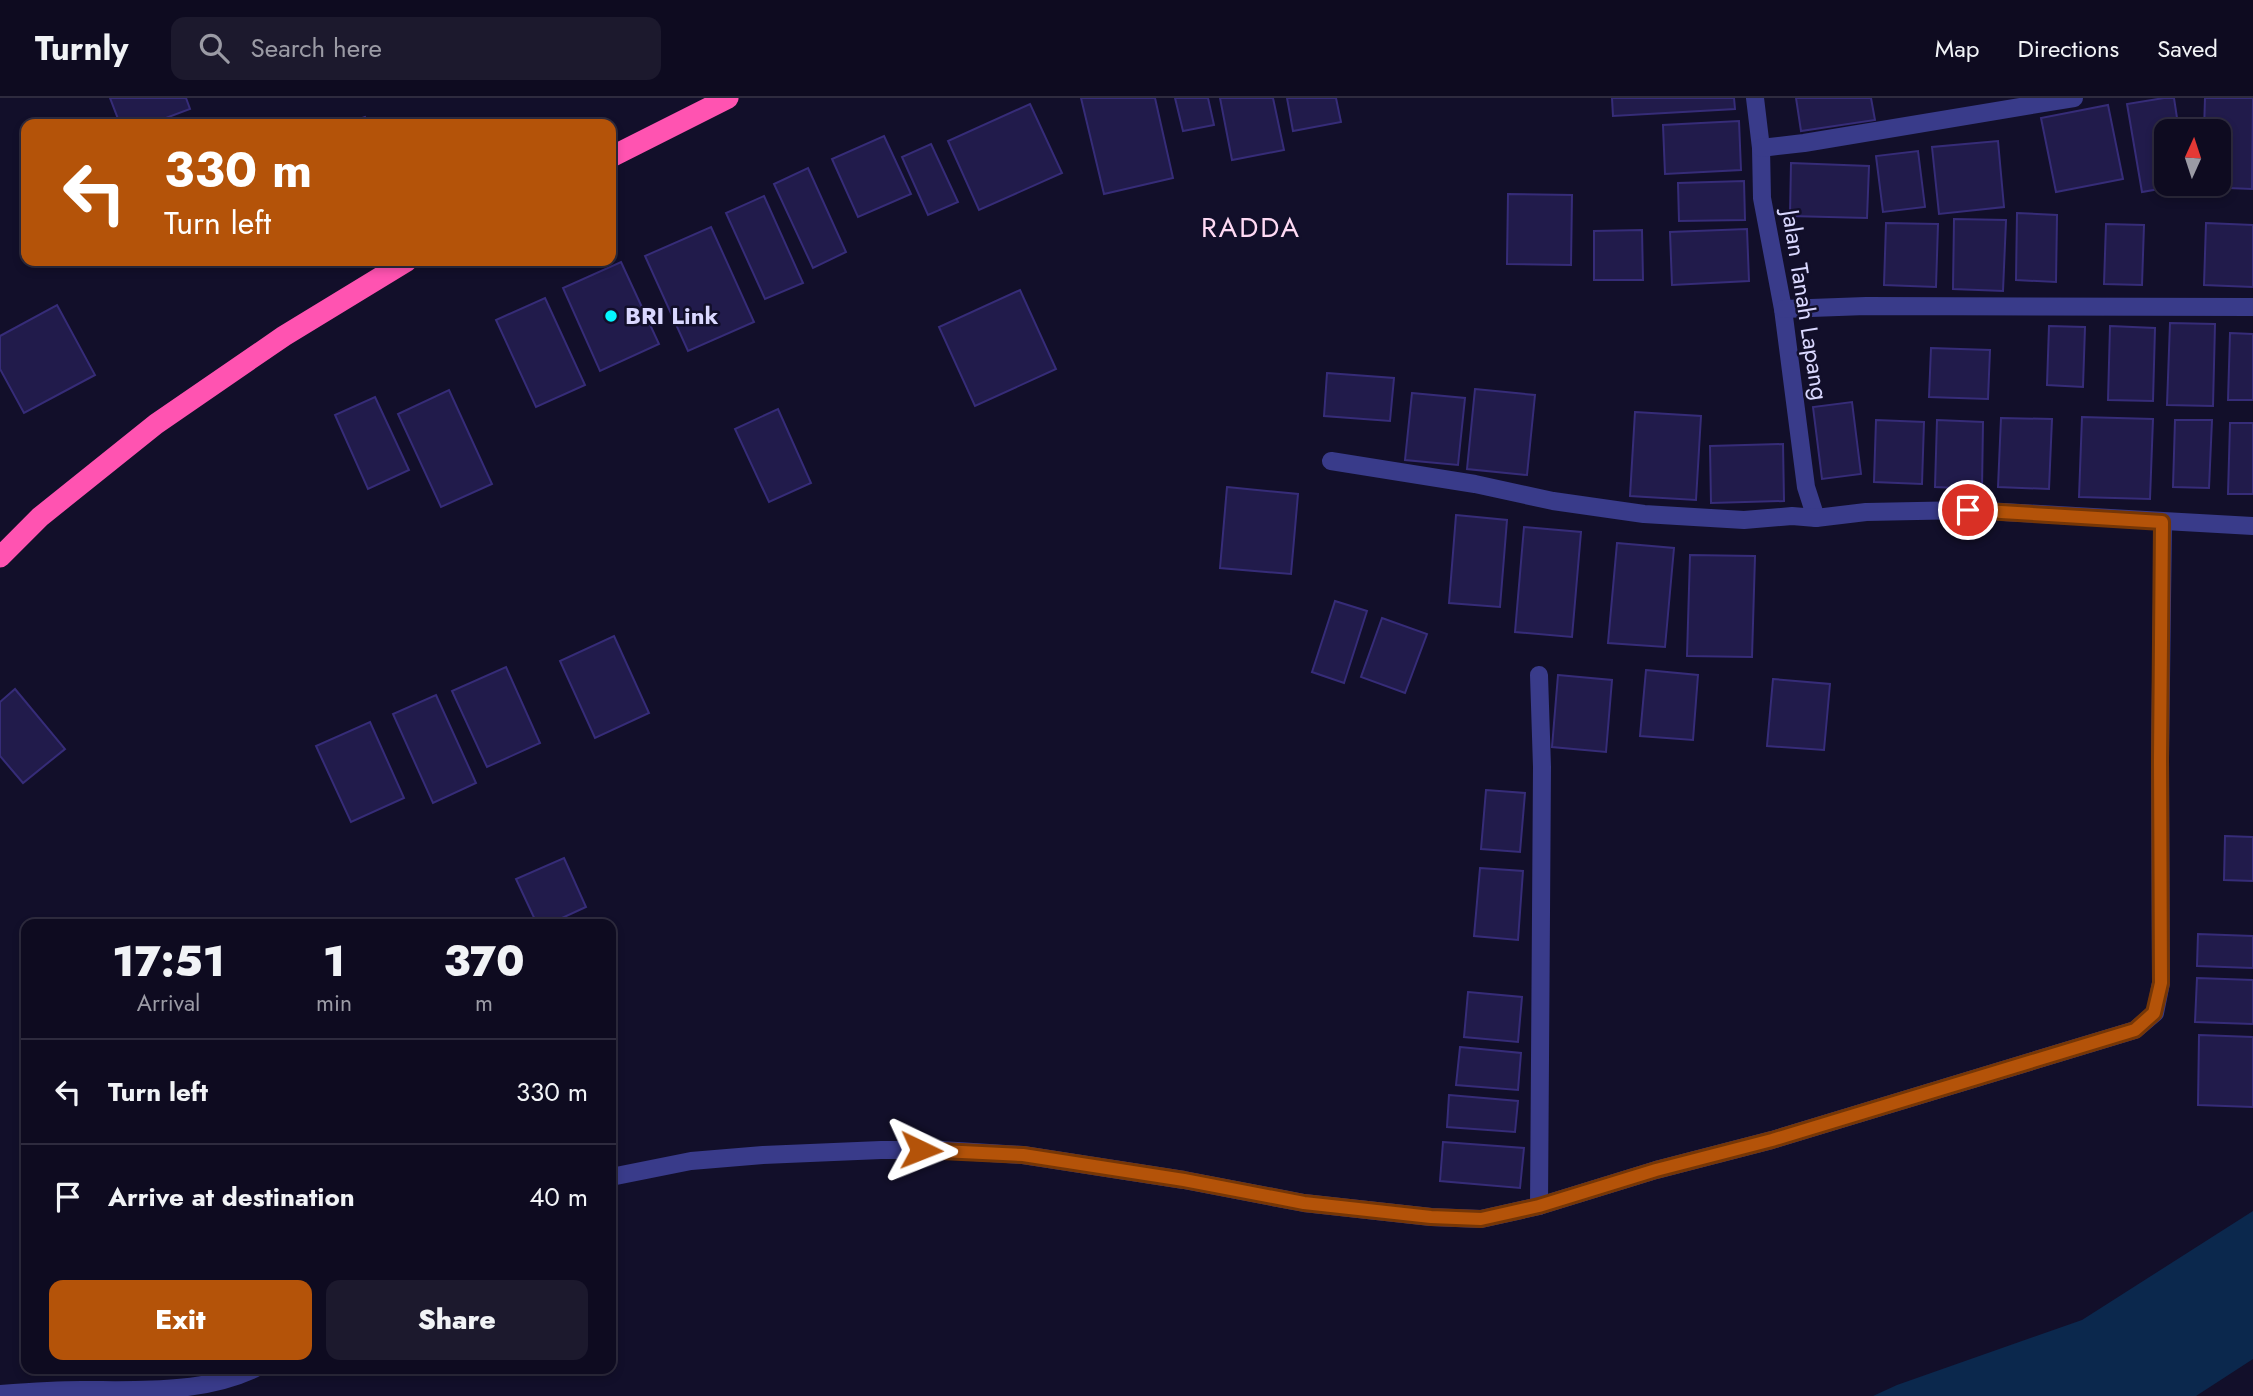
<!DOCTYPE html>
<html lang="en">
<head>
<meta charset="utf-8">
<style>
  body { margin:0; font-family:Jost,sans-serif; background:#1c192d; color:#f1f3f6; height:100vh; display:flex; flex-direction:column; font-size:26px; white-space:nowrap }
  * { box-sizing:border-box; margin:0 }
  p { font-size:23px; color:#9b9ba5 }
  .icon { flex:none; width:38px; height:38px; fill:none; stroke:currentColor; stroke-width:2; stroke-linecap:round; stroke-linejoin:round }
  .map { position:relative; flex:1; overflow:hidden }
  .side { position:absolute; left:21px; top:821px; width:595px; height:455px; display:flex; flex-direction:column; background:#0e0b20; border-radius:14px; box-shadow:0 4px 10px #0003,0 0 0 2px #2e2b3e }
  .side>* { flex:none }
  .hud { position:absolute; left:21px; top:21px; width:595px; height:147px; border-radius:14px; box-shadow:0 4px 10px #0003,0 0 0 2px #2e2b3e; background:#b45309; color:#fff; overflow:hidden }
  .needle { width:46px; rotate:3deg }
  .buttons { position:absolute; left:2154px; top:21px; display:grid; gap:14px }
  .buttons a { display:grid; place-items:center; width:77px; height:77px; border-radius:14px; background:#0e0b20; box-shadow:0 4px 10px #0003,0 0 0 2px #2e2b3e; font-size:35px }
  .pin { position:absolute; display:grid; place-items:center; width:60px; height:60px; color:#fff; margin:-30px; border:4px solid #fff; border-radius:50%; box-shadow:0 2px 7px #0007 }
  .me { position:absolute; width:77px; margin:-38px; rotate:92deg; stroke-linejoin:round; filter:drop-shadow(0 0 5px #0008) }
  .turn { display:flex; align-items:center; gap:24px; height:147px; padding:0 28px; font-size:32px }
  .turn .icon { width:91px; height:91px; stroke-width:2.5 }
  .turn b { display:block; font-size:49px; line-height:60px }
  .eta { display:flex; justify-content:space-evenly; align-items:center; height:119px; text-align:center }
  .eta b { font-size:42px; font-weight:800; line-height:49px }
  .action { display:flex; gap:14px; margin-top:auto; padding:14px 28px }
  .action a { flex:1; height:80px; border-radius:14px; background:#b45309; color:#fff; font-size:28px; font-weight:800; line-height:80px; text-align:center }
  .action a+a { background:#1c192d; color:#f1f3f6 }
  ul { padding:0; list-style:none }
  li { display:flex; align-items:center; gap:21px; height:105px; padding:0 28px; border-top:2px solid #2e2b3e }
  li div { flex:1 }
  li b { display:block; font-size:26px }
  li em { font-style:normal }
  header { display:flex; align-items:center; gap:42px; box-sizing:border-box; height:98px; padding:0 35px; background:#0e0b20; border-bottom:2px solid #2e2b3e }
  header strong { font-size:33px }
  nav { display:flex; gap:38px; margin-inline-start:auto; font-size:24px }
  .search { width:490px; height:63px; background:#1c192d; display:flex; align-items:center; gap:18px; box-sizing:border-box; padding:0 24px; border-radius:14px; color:#9b9ba5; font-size:26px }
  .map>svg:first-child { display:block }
</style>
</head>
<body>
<header>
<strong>Turnly</strong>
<div class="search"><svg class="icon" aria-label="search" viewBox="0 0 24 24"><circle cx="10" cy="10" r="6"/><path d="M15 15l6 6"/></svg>Search here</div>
<nav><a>Map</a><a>Directions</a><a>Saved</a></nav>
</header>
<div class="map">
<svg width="2253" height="1298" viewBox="0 0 2253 1298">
  <rect width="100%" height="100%" fill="#120f2a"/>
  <polygon fill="#0b284d" points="2253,1113 2253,1261 2196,1298 1873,1298 1897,1287 2082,1222"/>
  <g fill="#211b4b" stroke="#362c78" stroke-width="2">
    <polygon points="110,0 186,0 190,11 150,26 120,26"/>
    <polygon points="1081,0 1155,0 1173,80 1104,96"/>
    <polygon points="1175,0 1208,0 1214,27 1183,33"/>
    <polygon points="1220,0 1273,0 1284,52 1232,62"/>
    <polygon points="1287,0 1336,0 1341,24 1293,33"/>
    <polygon points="1612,0 1734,0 1735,11 1613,18"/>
    <polygon points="1796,0 1871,0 1875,22 1801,33"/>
    <polygon points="2164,0 2174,0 2179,33 2166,33 2166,86 2188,86 2142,94 2127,6"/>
    <polygon points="2205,0 2253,0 2252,91 2203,89 2203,86 2219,86 2219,33 2204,33"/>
    <polygon points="1030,6 1062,75 979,112 948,43"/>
    <polygon points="2108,7 2123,81 2056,94 2041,20"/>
    <polygon points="365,19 368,26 345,26"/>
    <polygon points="1739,23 1741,72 1665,76 1663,27"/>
    <polygon points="884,38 911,96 858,119 832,61"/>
    <polygon points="1998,43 2004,109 1939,116 1932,49"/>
    <polygon points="931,46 958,104 928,117 902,59"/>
    <polygon points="1918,53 1925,109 1883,114 1876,58"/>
    <polygon points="1791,65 1869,68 1867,120 1790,118"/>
    <polygon points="808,70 846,154 813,170 774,86"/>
    <polygon points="1744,83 1745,122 1679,123 1678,85"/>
    <polygon points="1508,96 1572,97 1571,167 1507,166"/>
    <polygon points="764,98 803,185 765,201 726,115"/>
    <polygon points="2017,115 2057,117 2056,184 2016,182"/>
    <polygon points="1954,121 2006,122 2003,193 1953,191"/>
    <polygon points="1886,125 1938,126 1936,189 1884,187"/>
    <polygon points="2206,125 2253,127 2253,189 2204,187"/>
    <polygon points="2106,126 2144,127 2142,187 2104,186"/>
    <polygon points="711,129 754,224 688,253 645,158"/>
    <polygon points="1747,131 1749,183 1672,187 1670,134"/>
    <polygon points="1642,132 1643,182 1594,182 1594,133"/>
    <polygon points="621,164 659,246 600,273 563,190"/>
    <polygon points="1020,192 1056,271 975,308 939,229"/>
    <polygon points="545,200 585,287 536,309 496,222"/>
    <polygon points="57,207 95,277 24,315 0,271 0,238"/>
    <polygon points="2170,225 2215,226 2213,308 2167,307"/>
    <polygon points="2049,228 2085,229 2083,289 2047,287"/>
    <polygon points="2110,228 2155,230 2153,303 2108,302"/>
    <polygon points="2230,235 2253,236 2253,302 2228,302"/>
    <polygon points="1931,250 1990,252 1988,301 1929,299"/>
    <polygon points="1327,275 1394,280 1390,323 1324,318"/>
    <polygon points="1475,291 1535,297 1527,377 1467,371"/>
    <polygon points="449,292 492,386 441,409 398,316"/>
    <polygon points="1412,295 1465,300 1458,367 1405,362"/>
    <polygon points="375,299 409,372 368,391 335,317"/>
    <polygon points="1852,304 1861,376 1822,381 1813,309"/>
    <polygon points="778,311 811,385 769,404 735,331"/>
    <polygon points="1635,314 1701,318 1696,402 1630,398"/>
    <polygon points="2082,319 2153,321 2150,401 2079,399"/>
    <polygon points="2001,320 2052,321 2049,391 1998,389"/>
    <polygon points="1876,322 1924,324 1922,386 1874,384"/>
    <polygon points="1937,322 1983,324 1982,391 1935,389"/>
    <polygon points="2175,322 2212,322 2209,390 2173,389"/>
    <polygon points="2230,325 2253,325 2253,396 2228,396"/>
    <polygon points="1783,346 1784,403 1711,405 1710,348"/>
    <polygon points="1227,389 1298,396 1291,476 1220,470"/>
    <polygon points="1456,417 1507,422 1500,509 1449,505"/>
    <polygon points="1524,429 1581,434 1572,539 1515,534"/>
    <polygon points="1617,445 1674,450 1665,549 1608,545"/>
    <polygon points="1690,457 1755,458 1752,559 1687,558"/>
    <polygon points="1335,503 1367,513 1344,585 1312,574"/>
    <polygon points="1382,520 1427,536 1405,595 1361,579"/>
    <polygon points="614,538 649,615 595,640 560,563"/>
    <polygon points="506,569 540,645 487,669 452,593"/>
    <polygon points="1646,572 1698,577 1693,642 1640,638"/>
    <polygon points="1558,577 1612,582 1606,654 1552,649"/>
    <polygon points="1773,581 1830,586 1824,652 1767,648"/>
    <polygon points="15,591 65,651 23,685 0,658 0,604"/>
    <polygon points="436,597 476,685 433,705 393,616"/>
    <polygon points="370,624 404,700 351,724 316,648"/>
    <polygon points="1486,692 1525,695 1520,754 1481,751"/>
    <polygon points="2225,738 2253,739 2253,783 2224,782"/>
    <polygon points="564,760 586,809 549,826 537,826 516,781"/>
    <polygon points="1480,770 1523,773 1518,842 1474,838"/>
    <polygon points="2198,836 2253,838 2253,870 2197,868"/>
    <polygon points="2197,880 2253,882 2253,926 2195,924"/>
    <polygon points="1468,894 1522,899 1518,944 1464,939"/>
    <polygon points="2199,937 2253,939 2253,1009 2198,1007"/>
    <polygon points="1460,949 1521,955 1518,992 1456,987"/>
    <polygon points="1449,997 1518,1003 1515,1034 1447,1029"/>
    <polygon points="1443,1044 1524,1050 1520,1090 1440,1083"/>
  </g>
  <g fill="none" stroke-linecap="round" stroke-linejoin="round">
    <g stroke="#393b8a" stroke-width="18">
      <polyline points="1755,0 1761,50 1762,100 1783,211 1806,389 1816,420"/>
      <polyline points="1761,50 1804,45 2074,0"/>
      <polyline points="1783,211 1866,208 2253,209"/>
      <polyline points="1331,363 1475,386 1553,403 1644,416 1744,422 1792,418 1816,420 1866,414 1968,412 2253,428"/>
      <polyline points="611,1079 691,1063 763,1057 881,1052 941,1052 1023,1057 1184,1082 1304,1105 1431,1119 1481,1121 1539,1108 1656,1072 1772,1042 2135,932 2155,915 2161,885 2160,661 2163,424"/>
      <polyline points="1539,1108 1542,669 1539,577"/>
      <path d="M0 1296C27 1294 54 1292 81 1292 139 1292 202 1296 256 1270"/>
    </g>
    <g stroke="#ff53b1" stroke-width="21">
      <polyline points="611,59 728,0"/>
      <polyline points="0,459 40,419 156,326 284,238 407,163"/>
    </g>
  </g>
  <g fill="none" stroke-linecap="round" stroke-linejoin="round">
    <g stroke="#753606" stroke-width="18">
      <polyline id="route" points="921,1052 1023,1057 1184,1082 1304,1105 1431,1119 1481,1121 1539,1108 1656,1072 1772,1042 2135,932 2154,915 2161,885 2160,661 2162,424 1968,412"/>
    </g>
    <use href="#route" stroke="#b45309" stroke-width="12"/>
  </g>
  <circle fill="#04f7ff" stroke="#120f2a" stroke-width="2.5" cx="611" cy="218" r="7"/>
  <g text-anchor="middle" stroke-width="5" stroke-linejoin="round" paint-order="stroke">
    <g font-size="24" fill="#dad8ff" stroke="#120f2a">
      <text transform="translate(1805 207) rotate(81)" y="8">Jalan Tanah Lapang</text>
    </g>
    <g font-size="24" font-weight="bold" fill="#dad8ff" stroke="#120f2a" text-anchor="start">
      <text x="625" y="226">BRI Link</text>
    </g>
    <g font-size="28" letter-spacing="2" fill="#ffdaf4" stroke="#120f2a">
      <text x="1251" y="139">RADDA</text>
    </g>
  </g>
</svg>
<div class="buttons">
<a><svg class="needle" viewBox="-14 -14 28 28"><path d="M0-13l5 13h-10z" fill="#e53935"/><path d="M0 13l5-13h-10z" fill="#9b9ba5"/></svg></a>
</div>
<div class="pin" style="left:1968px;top:412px;background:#d93025"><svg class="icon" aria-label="arrive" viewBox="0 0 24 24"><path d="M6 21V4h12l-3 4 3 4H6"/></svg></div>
<svg class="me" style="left:921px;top:1052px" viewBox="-20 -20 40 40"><path d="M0-17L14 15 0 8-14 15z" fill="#b45309" stroke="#fff" stroke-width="4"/></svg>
<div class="hud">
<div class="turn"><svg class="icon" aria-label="left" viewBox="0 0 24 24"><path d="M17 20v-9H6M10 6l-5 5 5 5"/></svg><div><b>330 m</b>Turn left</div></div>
</div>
<section class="side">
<div class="eta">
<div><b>17:51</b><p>Arrival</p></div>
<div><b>1</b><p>min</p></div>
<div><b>370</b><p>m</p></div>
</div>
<ul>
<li><svg class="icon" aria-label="left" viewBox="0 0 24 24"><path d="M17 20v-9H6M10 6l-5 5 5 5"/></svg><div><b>Turn left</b></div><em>330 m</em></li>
<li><svg class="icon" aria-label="arrive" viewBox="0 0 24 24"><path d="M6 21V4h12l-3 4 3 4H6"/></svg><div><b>Arrive at destination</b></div><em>40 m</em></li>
</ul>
<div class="action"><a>Exit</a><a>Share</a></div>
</section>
</div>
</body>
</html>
